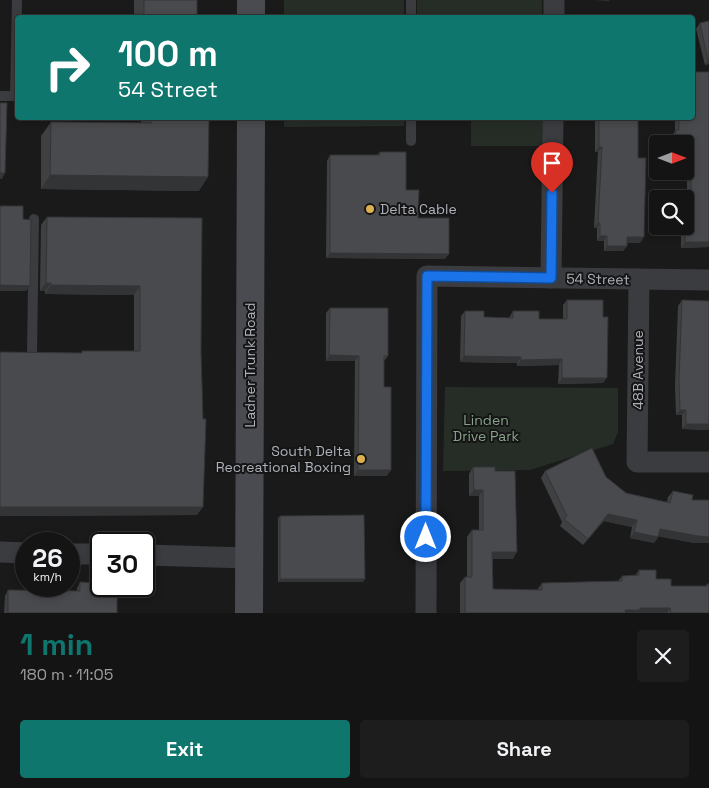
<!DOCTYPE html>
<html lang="en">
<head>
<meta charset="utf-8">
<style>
  body { margin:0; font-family:"Space Grotesk",sans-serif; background:#1d1d1d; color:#f1f3f6; height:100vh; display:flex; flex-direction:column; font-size:19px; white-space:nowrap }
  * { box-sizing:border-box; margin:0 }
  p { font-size:16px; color:#9d9ea0 }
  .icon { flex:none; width:28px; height:28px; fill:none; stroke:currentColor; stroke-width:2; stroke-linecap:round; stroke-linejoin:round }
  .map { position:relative; height:613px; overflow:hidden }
  .drawer { display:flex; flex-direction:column; background:#141414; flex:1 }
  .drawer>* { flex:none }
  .banner { position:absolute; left:15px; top:15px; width:680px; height:105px; border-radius:5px; box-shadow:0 2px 8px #0003,0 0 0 1px #333334; background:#0f766e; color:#fff; overflow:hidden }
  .needle { width:32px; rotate:90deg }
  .tools { position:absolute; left:649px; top:135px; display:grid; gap:10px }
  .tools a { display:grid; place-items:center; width:45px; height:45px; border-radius:5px; background:#141414; box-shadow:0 2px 8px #0003,0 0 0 1px #333334; font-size:25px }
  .speed { position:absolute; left:15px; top:532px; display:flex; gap:10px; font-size:25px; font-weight:700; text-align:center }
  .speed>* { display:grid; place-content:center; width:65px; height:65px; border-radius:50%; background:#141414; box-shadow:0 2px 8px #0003,0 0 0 1px #333334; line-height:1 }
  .speed small { font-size:12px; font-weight:400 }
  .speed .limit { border:2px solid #111; border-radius:8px; background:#fff; color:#111 }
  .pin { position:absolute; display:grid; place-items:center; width:42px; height:42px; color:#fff; margin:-51px -21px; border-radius:50% 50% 50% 0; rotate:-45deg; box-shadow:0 0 5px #0007 }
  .pin .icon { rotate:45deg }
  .me { position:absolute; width:55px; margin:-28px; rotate:0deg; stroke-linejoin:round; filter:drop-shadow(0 0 4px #0008) }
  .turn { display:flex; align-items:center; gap:18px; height:105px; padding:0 20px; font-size:22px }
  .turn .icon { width:65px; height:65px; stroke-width:2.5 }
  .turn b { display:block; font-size:35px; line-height:42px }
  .round { display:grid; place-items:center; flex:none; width:52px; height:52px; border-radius:5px; background:#1d1d1d }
  .headline { display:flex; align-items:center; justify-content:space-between; height:85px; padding:0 20px }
  h1 { font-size:30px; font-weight:700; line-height:38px; color:#0f766e }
  .cta { display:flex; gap:10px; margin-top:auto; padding:10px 20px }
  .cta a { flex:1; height:58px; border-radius:5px; background:#0f766e; color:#fff; font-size:20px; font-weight:700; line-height:58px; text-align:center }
  .cta a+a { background:#1d1d1d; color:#f1f3f6 }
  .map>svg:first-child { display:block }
</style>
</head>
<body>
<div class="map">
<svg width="709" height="613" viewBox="0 0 709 613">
  <rect width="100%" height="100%" fill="#1a1a1b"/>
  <g fill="#262d27">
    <rect x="284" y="0" width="120" height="17"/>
    <rect x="417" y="0" width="125" height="17"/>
    <polygon points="284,118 404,118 404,126 284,127"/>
    <rect x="471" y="118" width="71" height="28"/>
    <polygon points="445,387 618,388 618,432 613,444 530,470 443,471"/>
  </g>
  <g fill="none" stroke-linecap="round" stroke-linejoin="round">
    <g stroke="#3b3c40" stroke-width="10">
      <polyline points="411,0 411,18"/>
      <polyline points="0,96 18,96"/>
      <polyline points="15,96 17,0"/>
      <polyline points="411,118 411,141"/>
      <polyline points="32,354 34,219"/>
    </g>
    <g stroke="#3b3c40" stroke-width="21">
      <polyline points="554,18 554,0"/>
      <polyline points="551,278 553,118"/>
      <polyline points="639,279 637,462 709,462"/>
      <polyline points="0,552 26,553"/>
      <polyline points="69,554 101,554"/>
      <polyline points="144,555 249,558"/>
      <polyline points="426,613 427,276 709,280"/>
    </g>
    <g stroke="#494b50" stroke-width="28">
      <polyline points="251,18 251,0"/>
      <polyline points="249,613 251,118"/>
    </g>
  </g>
  <g fill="#3f4042">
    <rect x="134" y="0" width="63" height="18"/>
    <polygon points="709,21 709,64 705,65 696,29 700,23"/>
    <polygon points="141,118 209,118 199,191 41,189 41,136 51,122 141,123"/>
    <polygon points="595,118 638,118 638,158 640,243 627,243 627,246 623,251 604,251 604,241 597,241 597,228 594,228 598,152 595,152"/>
    <polygon points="675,118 692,118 709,247 681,248 681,226 685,226 687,201 687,155 685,144 672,144 672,136 675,131"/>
    <polygon points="380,152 406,190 418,218 445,259 326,258 327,161 330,155 377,155"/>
    <polygon points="47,217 202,218 197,515 0,516 0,352 81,353 82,351 134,351 134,295 45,294 45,291 40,291 41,225"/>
    <polygon points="567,300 603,383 558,384 559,365 517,366 517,363 460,362 461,316 465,311 484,317 509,318 513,311 539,319 563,319 563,305"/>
    <polygon points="682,300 709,301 709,430 682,429 682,415 676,415 675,386 678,306"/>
    <polygon points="330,308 388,356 384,361 384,387 387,476 354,476 355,361 326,361 326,313"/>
    <polygon points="473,467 495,471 513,559 493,559 493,589 537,590 542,583 618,581 622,576 635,576 639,570 671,586 706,586 707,584 709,613 460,613 460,583 465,577 467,577 467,537 472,530 479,530 479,496 469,496 469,474"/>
    <polygon points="545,471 606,477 626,493 667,502 668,497 673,491 692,500 709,500 709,543 694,543 659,536 654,543 630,538 632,527 604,521 583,545 560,526 562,522 541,478"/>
    <polygon points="280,516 365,579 363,582 278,582 278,518"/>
    <polygon points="80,582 117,613 4,613 5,596 8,590 77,591 77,588"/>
  </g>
  <g fill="#333436">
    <polygon points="594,0 609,0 609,1"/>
    <polygon points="708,60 709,60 709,64 705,65"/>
    <polygon points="599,147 602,147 598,152 595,152"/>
    <polygon points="685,149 691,149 687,155 685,155"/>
    <polygon points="0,173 5,173 2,179 0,179"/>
    <polygon points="50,175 208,177 199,191 41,189"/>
    <polygon points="598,223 600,223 597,228 594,228"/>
    <polygon points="600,236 607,236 604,241 597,241"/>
    <polygon points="627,237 644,237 640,243 623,243"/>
    <polygon points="685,242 709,242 709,247 681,248"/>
    <polygon points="607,246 627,246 623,251 604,251"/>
    <polygon points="330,253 449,254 445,259 326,258"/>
    <polygon points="46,283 51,283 45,291 40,291"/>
    <polygon points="0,285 30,286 26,291 0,291"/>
    <polygon points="51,285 140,286 134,295 45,294"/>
    <polygon points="329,355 359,356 355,361 326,361"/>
    <polygon points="464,356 521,357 517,363 460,362"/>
    <polygon points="562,359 559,365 517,366 521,360"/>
    <polygon points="562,378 607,378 603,383 558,384"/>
    <polygon points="680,410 686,410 682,415 676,415"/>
    <polygon points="686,424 709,424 709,430 682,429"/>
    <polygon points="358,470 391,470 387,476 354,476"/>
    <polygon points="474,490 483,490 479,496 469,496"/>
    <polygon points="0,507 203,507 197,515 0,516"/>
    <polygon points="608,514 637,520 632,527 604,521 583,545"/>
    <polygon points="660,529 709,537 709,543 694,543 656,536"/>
    <polygon points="634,532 658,537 654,543 630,538"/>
    <polygon points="492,552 517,552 513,559 488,559"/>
    <polygon points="280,579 365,579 363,582 278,582"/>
    <polygon points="640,608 670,608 667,613 623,613 625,610"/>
  </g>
  <g fill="#494a4d" stroke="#333436">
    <rect x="144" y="0" width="53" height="18"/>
    <polygon points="709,21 709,60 708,60 700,23"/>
    <polygon points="692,72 709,72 709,242 685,242 685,201 691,201 691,149 685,149 685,144 675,144 676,130 679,130 679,118 692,118"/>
    <polygon points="0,103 7,103 5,173 0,173"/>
    <polygon points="151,118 209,118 208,177 50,175 51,122 151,123"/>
    <polygon points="599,118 638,118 638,158 646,158 644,237 627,237 627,246 607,246 607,236 600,236 600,223 598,223 602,147 599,147"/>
    <polygon points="380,152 406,152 406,190 419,190 418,218 449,218 449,254 330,253 330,155 380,155"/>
    <polygon points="0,206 23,206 23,219 31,220 30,286 0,285"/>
    <polygon points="47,217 202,218 201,351 203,419 206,419 203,507 0,507 0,352 82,353 82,351 140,351 140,286 51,285 51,283 46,283"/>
    <polygon points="567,300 603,300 603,317 608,317 607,378 562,378 562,359 521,360 521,357 464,356 465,311 484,311 484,317 513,318 513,311 539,311 539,319 567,319"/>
    <polygon points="682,300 709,301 709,424 686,424 686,410 680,410 679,380"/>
    <polygon points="330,308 388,308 388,356 384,356 384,387 391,387 391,470 358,470 359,356 329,355"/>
    <polygon points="592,448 606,477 626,493 670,503 673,491 693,495 692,500 709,500 709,537 698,536 660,529 658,537 634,532 637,520 608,514 588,539 564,519 567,516 545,471"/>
    <polygon points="473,467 495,467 495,471 515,471 517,552 492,552 493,589 542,590 542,583 622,581 622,576 639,575 639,570 656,570 656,579 671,579 671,586 707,586 707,584 709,584 709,613 671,613 670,608 640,608 640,610 625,610 626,613 465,613 465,577 472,577 472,530 483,530 483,490 474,490"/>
    <polygon points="364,515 365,579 280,579 280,516"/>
    <polygon points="80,582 101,583 101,586 117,586 117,613 8,613 8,590 80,591"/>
  </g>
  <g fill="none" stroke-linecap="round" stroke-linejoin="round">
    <g stroke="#114b97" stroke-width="12">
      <polyline id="route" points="426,537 427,276 551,278 552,193"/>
    </g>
    <use href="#route" stroke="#1a73e8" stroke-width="9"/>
  </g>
  <g fill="#ddb050" stroke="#151516" stroke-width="2">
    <circle cx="370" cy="209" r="5"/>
    <circle cx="361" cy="459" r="5"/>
  </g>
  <g text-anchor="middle" stroke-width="4" stroke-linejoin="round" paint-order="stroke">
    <g font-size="14" fill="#aeb1b9" stroke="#151516" text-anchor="start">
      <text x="380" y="214">Delta Cable</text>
      <text x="351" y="456" text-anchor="end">South Delta<tspan x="351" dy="16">Recreational Boxing</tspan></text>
    </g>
    <g font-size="14" fill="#aeb1b9" stroke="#151516">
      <text transform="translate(598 279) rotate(1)" y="5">54 Street</text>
      <text transform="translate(250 365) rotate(-90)" y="5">Ladner Trunk Road</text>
      <text transform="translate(638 370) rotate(-90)" y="5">48B Avenue</text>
    </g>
    <g font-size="14" fill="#87a289" stroke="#151516">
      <text x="486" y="425">Linden<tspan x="486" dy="16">Drive Park</tspan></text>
    </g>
  </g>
</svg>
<div class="tools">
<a><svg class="needle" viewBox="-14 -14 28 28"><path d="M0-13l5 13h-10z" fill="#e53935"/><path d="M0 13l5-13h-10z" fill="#9d9ea0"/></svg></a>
<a><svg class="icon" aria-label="search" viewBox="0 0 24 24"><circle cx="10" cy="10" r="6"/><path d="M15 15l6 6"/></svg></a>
</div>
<div class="speed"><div>26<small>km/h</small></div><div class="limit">30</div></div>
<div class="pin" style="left:552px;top:193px;background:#d93025"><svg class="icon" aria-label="arrive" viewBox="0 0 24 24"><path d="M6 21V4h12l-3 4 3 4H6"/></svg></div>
<svg class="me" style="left:426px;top:537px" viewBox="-20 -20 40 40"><circle r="17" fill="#1a73e8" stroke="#fff" stroke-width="3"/><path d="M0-11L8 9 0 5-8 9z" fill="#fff"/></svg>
<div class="banner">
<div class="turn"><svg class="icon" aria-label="right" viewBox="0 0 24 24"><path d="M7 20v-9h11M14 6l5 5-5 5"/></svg><div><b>100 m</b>54 Street</div></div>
</div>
</div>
<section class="drawer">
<div class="headline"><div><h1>1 min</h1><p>180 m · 11:05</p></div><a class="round"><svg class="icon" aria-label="close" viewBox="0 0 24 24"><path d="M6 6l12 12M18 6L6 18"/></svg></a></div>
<div class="cta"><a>Exit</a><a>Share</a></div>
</section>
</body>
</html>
